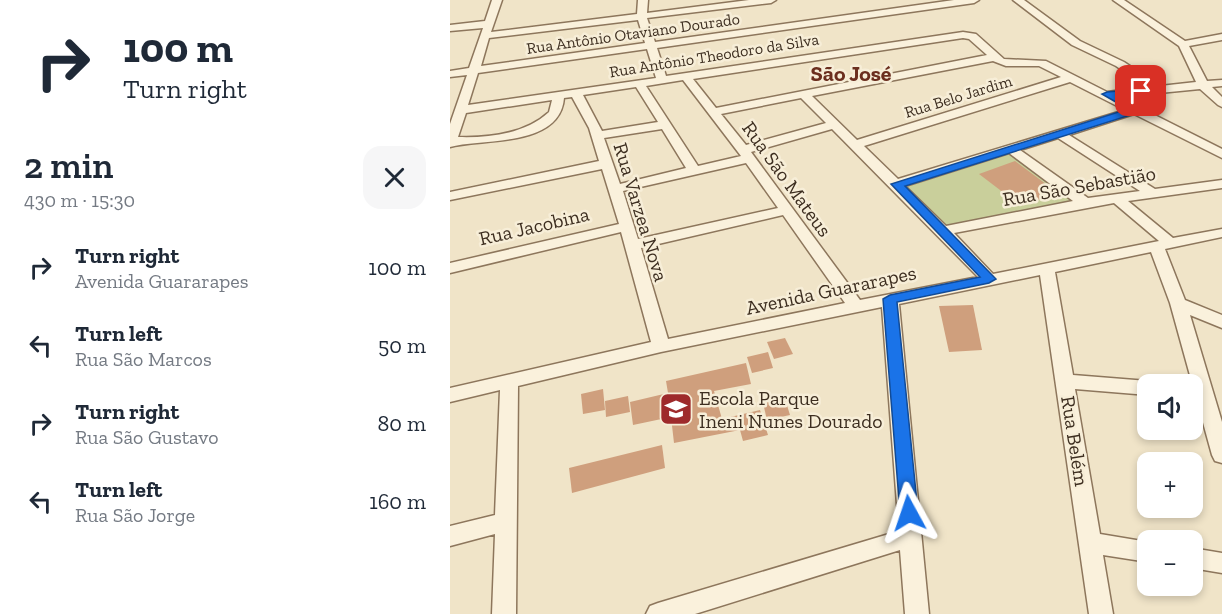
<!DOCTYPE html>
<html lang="en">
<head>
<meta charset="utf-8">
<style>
  body { margin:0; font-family:"Zilla Slab",serif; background:#f6f6f7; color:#1f2937; height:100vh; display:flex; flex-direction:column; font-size:22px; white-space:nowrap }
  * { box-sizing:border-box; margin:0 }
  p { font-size:20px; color:#747a83 }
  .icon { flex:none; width:33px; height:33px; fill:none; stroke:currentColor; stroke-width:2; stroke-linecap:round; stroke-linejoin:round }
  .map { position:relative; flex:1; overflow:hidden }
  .side { display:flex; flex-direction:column; background:#fff; width:450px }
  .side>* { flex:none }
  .banner { background:#fff; color:#1f2937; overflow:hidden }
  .fabs { position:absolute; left:687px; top:374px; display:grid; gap:12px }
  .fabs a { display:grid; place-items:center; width:66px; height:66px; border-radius:12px; background:#fff; box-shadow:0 3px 9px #0003; font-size:30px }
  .pin { position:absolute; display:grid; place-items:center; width:51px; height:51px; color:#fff; margin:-26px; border-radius:12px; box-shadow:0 3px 9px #0006 }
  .me { position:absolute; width:66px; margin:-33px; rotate:355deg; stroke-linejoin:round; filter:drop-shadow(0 0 4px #0008) }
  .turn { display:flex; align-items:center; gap:21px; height:126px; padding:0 24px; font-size:27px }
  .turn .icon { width:78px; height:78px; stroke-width:2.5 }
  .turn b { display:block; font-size:42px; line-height:51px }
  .round { display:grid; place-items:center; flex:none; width:63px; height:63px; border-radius:18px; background:#f6f6f7 }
  .headline { display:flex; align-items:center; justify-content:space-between; height:102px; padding:0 24px }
  h1 { font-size:36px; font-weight:600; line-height:45px }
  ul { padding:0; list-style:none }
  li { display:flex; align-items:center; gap:18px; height:78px; padding:0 24px }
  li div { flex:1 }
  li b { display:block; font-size:22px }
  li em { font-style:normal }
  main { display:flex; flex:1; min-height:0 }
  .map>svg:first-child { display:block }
</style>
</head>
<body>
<main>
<section class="side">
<div class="banner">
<div class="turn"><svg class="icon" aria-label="right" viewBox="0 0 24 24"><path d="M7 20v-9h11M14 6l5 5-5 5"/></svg><div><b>100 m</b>Turn right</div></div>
</div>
<div class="headline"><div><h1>2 min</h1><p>430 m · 15:30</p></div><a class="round"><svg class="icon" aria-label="close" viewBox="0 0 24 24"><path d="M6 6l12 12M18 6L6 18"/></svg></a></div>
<ul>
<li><svg class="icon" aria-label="right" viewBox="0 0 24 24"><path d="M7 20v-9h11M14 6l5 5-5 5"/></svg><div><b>Turn right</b><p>Avenida Guararapes</p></div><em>100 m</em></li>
<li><svg class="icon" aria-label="left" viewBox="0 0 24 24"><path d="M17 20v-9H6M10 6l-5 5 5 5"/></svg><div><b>Turn left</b><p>Rua São Marcos</p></div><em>50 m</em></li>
<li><svg class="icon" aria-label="right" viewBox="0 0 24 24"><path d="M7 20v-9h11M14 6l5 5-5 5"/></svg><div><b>Turn right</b><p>Rua São Gustavo</p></div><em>80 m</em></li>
<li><svg class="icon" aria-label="left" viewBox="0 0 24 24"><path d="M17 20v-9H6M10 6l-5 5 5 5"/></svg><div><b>Turn left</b><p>Rua São Jorge</p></div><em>160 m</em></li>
</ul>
</section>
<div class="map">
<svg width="772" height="614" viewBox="0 0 772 614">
  <rect width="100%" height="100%" fill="#f0e4c8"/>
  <polygon fill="#c9cf9b" points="561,151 630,202 495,229 450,185"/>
  <g fill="#cf9f7d">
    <polygon points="565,161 608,193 571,206 529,174"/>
    <polygon points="523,305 532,350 499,352 489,306"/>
    <polygon points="335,338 343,354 324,359 317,342"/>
    <polygon points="318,352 323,368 302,373 297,357"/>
    <polygon points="296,363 301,384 264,391 272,419 310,410 318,435 293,441 290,430 224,443 221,417 183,425 180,402 218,393 216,381"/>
    <polygon points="153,389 155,410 133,414 131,394"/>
    <polygon points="178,396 180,412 156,417 155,401"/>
    <polygon points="335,399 340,415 317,420 313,403"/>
    <polygon points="212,445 215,468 122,493 119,468"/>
  </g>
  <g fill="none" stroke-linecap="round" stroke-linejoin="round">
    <g stroke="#8d765c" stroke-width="3">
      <g id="minor">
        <path d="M42 0H52L41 32 187 14 188 0H198L197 13 299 0H326L321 3 197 18 205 42 504 0H529L524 3 207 48 216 76 513 32 526 34 554 59 596 61 657 92 697 87 666 66 622 45 563 0H574L630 41 674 62 710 86 746 82 729 46 663 0H674L735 41 772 34V40L739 46 757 81 772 80V86L762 87 772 97V107L768 105 750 89 669 97 772 149V158L684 114 619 135 705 189 772 180V188L678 201 723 238 772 229V237L715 249 735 300 772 315V328L740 315 772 422V463L765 461 762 455 720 303 701 252 605 272 623 375 698 381 705 384H698V395L625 389 650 534 698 542V562L653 555 663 614H639L590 275 449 304 479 614H455L450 550 245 614H196L200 606 208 603 449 531 432 307 211 352 68 386 66 614H42L45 534 0 546V526L45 515 50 390 0 402V388L201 342 171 232 0 273V263L169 224 152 169 0 200V192L149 161 139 128 122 97 114 98C110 148 32 138 0 147V124L17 75 0 77V71L19 68 33 28 0 31V25L35 21ZM188 20 195 43 31 66 39 38ZM513 38 519 39 537 55 266 108 243 79ZM197 49 206 78 18 105 28 73ZM543 61 556 66H589L611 77 407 140 362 96ZM233 80 291 156 248 166 196 86ZM620 82 675 110 448 179 414 146ZM186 87 208 122 152 131 133 95ZM351 98 376 123 296 145 271 114ZM102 100 99 112C75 134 39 138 8 137L16 113ZM212 129 236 168 170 184 154 138ZM382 129 528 277 410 300 301 152ZM608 138 690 191 638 198 570 150ZM559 153 623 201 496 226 455 186ZM296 163 328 208 188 239 173 191ZM664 203 709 241 543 274 504 233ZM333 215 395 303 218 339 191 248Z"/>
        <polygon points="742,548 772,553 772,573 742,568"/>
      </g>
    </g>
    <use href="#minor" fill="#faf1dc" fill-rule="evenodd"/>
  </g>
  <polygon fill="#1a73e8" stroke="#114b97" stroke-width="1.5" points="691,89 695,89 695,93 668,96 690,108 690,112 455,186 546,279 539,283 447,302 468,513 465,519 459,521 452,519 450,513 433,299 440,295 530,277 441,184 678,109 652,94 657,92"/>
  <defs>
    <g id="school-square" transform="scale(1.725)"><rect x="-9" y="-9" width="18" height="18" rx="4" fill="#9e2a2b" stroke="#f7eed8"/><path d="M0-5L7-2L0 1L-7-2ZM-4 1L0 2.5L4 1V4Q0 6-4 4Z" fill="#fff"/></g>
  </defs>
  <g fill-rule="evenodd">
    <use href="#school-square" x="226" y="409"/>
  </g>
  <g text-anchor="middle" stroke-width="5" stroke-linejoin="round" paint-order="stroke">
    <g font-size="16" fill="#3d2e20" stroke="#f7eed8">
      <text transform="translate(183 33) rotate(-8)" y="6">Rua Antônio Otaviano Dourado</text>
      <text transform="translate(264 55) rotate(-9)" y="6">Rua Antônio Theodoro da Silva</text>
      <text transform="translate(508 96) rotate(-17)" y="6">Rua Belo Jardim</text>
    </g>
    <g font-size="20" fill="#3d2e20" stroke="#f7eed8">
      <text transform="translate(337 179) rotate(54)" y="7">Rua São Mateus</text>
      <text transform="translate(629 186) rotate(-10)" y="7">Rua São Sebastião</text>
      <text transform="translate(191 212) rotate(73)" y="7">Rua Varzea Nova</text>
      <text transform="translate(84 226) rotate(-13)" y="7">Rua Jacobina</text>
      <text transform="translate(381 290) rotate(-12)" y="7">Avenida Guararapes</text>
      <text transform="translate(625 441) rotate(81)" y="7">Rua Belém</text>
    </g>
    <g font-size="20" fill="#3d2e20" stroke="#f7eed8" text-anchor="start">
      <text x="249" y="405">Escola Parque<tspan x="249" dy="23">Ineni Nunes Dourado</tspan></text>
    </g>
    <g font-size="22" font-weight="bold" fill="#6b2e1e" stroke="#f7eed8">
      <text x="401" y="81">São José</text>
    </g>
  </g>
</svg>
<div class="fabs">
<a><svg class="icon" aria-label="sound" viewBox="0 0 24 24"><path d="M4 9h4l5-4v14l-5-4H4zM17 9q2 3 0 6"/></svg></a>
<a>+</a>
<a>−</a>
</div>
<div class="pin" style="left:691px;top:91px;background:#d93025"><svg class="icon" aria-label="arrive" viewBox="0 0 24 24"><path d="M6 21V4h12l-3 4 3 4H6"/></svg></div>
<svg class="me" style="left:459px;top:513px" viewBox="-20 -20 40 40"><path d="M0-17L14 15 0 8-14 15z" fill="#1a73e8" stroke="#fff" stroke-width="4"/></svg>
</div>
</main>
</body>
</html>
